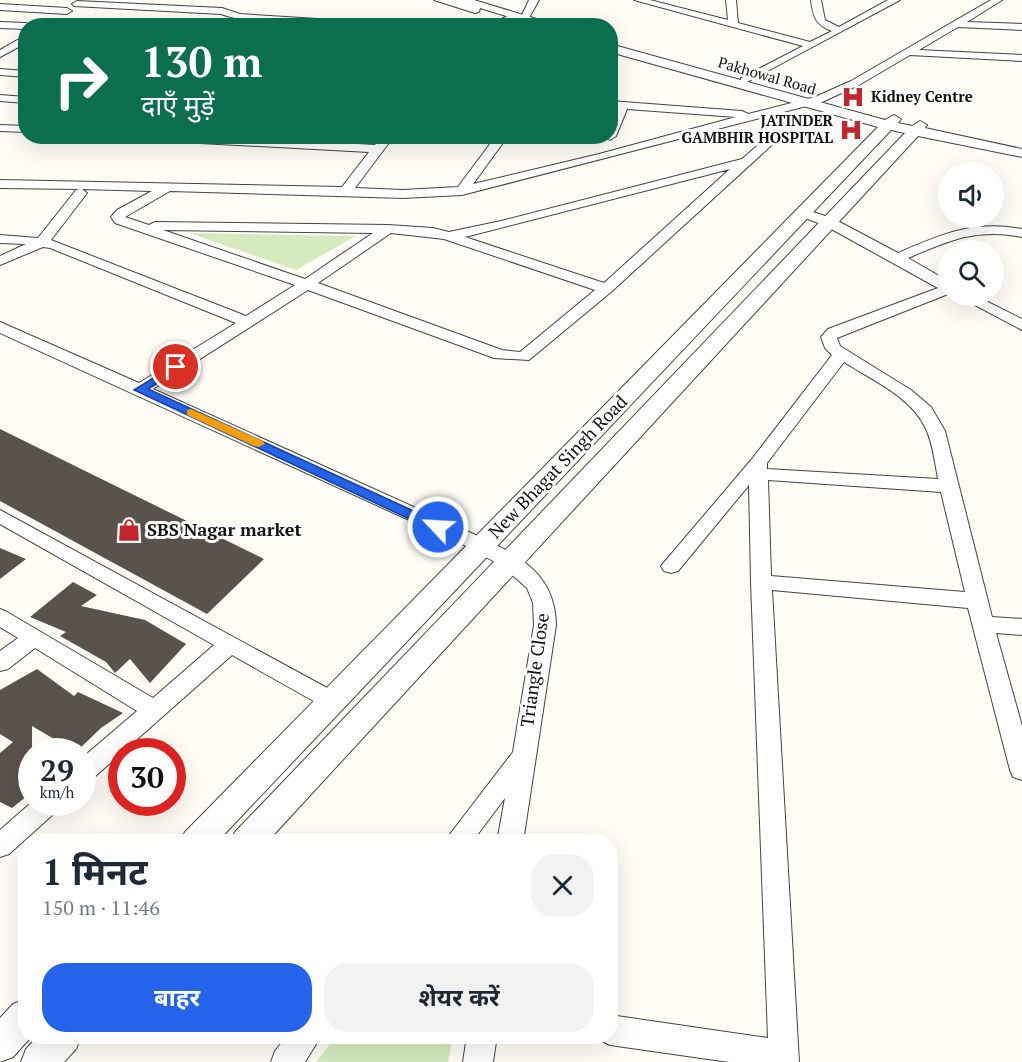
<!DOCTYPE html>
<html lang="hi">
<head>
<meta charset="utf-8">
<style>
  body { margin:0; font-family:"PT Serif","Noto Sans Devanagari",serif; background:#f2f2f3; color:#1f2937; height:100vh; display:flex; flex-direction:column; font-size:22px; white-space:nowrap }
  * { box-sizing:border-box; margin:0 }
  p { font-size:20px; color:#747a83 }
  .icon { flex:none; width:33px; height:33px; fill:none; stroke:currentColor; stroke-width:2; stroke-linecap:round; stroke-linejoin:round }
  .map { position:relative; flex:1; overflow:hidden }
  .drawer { position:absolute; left:18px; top:834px; width:600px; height:210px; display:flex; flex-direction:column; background:#fff; border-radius:24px; box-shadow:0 6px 24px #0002 }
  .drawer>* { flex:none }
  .banner { position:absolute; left:18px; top:18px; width:600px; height:126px; border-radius:24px; box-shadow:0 6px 24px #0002; background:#0b6e4f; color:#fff; overflow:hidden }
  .controls { position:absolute; left:938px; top:162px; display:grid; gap:12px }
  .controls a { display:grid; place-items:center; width:66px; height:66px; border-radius:50%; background:#fff; box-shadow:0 6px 24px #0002; font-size:30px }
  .speed { position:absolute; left:18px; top:738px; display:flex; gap:12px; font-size:30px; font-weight:700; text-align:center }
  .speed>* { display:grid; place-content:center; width:78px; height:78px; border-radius:50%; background:#fff; box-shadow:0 6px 24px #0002; line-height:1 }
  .speed small { font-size:15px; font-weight:400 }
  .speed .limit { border:9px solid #d22; background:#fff; color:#111 }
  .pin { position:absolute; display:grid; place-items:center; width:51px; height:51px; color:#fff; margin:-26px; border:3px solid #fff; border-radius:50%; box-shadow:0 2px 6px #0007 }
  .me { position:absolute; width:66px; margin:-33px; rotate:295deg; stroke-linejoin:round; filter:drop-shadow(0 0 4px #0008) }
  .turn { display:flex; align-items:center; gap:21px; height:126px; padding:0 24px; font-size:27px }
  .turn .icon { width:78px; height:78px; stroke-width:2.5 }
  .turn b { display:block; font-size:42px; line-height:51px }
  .round { display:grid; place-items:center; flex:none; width:63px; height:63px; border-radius:24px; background:#f2f2f3 }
  .headline { display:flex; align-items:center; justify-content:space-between; height:102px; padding:0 24px }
  h1 { font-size:36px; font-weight:700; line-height:45px }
  .cta { display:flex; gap:12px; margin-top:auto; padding:12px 24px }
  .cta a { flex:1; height:69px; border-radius:24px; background:#2563eb; color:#fff; font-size:24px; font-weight:700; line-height:69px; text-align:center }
  .cta a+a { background:#f2f2f3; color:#1f2937 }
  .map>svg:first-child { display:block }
</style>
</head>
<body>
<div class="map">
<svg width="1022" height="1062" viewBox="0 0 1022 1062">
  <rect width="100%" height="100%" fill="#fffdf5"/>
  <g fill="#d5ebbd">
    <polygon points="189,233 356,236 296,270"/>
    <polygon points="336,1036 453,1036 453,1037 448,1062 316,1062"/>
  </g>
  <g fill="#5a524d">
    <polygon points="0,429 264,559 207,614 0,501"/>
    <polygon points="0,548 26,559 0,579"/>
    <polygon points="73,582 97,595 81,606 145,620 186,644 150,683 130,659 115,673 106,662 60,636 66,632 30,617"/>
    <polygon points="37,669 74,696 78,692 123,713 101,728 76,752 32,726 32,792 12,808 0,802 0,753 13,742 0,734 0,690"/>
  </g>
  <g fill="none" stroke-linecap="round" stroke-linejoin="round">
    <g stroke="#444" stroke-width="2">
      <g id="minor">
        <polygon points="529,0 539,0 525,25 517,23 521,16 500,26 487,26 514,13 522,15"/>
        <path d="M634 0H650L728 20 726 0H736L738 23 810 42 832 31C815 25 813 16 811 0H821L825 20 839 27 888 0H900L745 83 741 82V78L803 46Z"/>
        <path d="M991 0H1002L967 22 1022 24V30L958 27 919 50 1022 55V61L910 55 859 85 822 102 462 195 403 198 170 191 125 217 149 225 155 222 388 225 433 228 449 232 501 221 742 159 765 139 769 138 775 142 611 292 529 360 494 358 308 290 153 389 480 537C521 557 555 574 556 625L523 842H497L505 798 472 842H444L513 752 534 625 533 603 527 588 502 566 466 546 0 333V322L139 383 236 323 50 248 43 247 0 265V256L26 244 0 243V235L38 238 76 190 80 189 0 188V180L342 187 369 152 144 140 138 136H216L375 145 382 136H394L355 188 403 190 458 187 496 136H508L473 184 599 154 736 117 627 109 616 136 610 140 604 136H610V121L616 108 610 107V101L742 111 748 114 815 97 851 81ZM730 169 604 283 465 237ZM82 189 152 191 117 210 111 217 115 223 295 285 246 316 51 240 87 193ZM163 230 373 233 305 279ZM391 233 444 239 595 290 520 352 502 350 318 283Z"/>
        <path d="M77 1 222 8 240 14 380 23 384 26C338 26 263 29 221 14L74 6 72 4Z"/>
        <polygon points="0,4 67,8 72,11 67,14 0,10"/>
        <polygon points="0,22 26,23 30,26 26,26 26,29 0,28"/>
        <polygon points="394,23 430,23 434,26 390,26"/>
        <polygon points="26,35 26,43 0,57 0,50"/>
        <polygon points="0,69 26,71 26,77 0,75"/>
        <polygon points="0,95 26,97 26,103 0,101"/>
        <polygon points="0,125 26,126 26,132 0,131"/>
        <path d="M804 209 834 219 898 253C942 234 973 220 1022 229V237C976 228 950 240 908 258L948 281V294L837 338 840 346 911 390 931 407 945 431 992 617 1022 619V635L996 633 1022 726V780L1013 777 1010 770 968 608 772 590 799 1062H729L610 1045 600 1040 598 1036H610V1015L768 1038 751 582 749 485 678 571 671 573 664 571 661 566 752 459 832 355 825 348 821 337 828 329 938 288 824 225 799 216 797 213 799 210ZM844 362C872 380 912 397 926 429 933 444 935 463 938 479L767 469V463ZM768 480 941 492 965 592 771 576Z"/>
        <polygon points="958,296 976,296 1022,319 1022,330"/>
        <polygon points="0,510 340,695 343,701 340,707 332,710 324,707 232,655 91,780 82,783 82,758 137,711 35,648 8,669 0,671 0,651 18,638 0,627 0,609 7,612 153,698 214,645 0,524"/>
        <polygon points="32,802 62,802 59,809 9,854 0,857 0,830"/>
        <polygon points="287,1036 321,1036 305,1062 271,1062 275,1051"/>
        <polygon points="467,1036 497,1036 493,1062 463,1062"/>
      </g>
    </g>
    <g stroke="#444" stroke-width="2">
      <g id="tertiary">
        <polygon points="434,0 474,0 560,26 539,26 480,8 479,12 475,13"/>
        <polygon points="610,44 885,120 894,115 901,119 898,123 912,126 920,121 927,125 925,128 1022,149 1022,157 918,136 267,842 230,842 235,832 905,133 891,130 217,842 180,842 185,832 878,127 610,52"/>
        <polygon points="26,999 26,1036 32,1036 13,1057 0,1062 0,1018 13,1004"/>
        <polygon points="38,1036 81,1036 76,1049 64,1062 21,1062 26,1049"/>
      </g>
    </g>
    <use href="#minor" fill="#fff" fill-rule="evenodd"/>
    <use href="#tertiary" fill="#fff" fill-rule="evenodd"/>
  </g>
  <polygon fill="#2563eb" stroke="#184099" stroke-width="1.5" points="176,364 180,365 180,369 148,389 442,524 444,527 438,532 433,530 134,390"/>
  <polygon fill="#f59e0b" points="191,409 263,441 265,444 258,447 254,446 187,415 187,410"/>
  <defs>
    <g id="hospital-bare" transform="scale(1.8)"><path d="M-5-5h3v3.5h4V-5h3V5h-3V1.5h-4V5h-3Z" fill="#c4262e" stroke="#fff" stroke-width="2.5" paint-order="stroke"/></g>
    <g id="shop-bare" transform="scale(1.8)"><path d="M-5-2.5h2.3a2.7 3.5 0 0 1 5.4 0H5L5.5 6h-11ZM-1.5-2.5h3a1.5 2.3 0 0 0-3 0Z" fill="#c4262e" stroke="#fff" stroke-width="2.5" paint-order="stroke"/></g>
  </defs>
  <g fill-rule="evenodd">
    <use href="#hospital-bare" x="853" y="97"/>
    <use href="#hospital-bare" x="851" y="130"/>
    <use href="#shop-bare" x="129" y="530"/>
  </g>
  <g text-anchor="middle" stroke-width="6" stroke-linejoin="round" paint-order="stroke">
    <g font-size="15" fill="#111" stroke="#fff">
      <text transform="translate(767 76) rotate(16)" y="5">Pakhowal Road</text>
    </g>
    <g font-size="15" font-weight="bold" fill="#111" stroke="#fff" text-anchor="start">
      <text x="871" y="102">Kidney Centre</text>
      <text x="833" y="126" text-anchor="end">JATINDER<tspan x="833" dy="17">GAMBHIR HOSPITAL</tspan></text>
    </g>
    <g font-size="18" fill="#111" stroke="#fff">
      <text transform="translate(558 467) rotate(-46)" y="6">New Bhagat Singh Road</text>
      <text transform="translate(535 670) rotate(-82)" y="6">Triangle Close</text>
    </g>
    <g font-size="18" font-weight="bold" fill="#111" stroke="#fff" text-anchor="start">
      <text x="147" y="536">SBS Nagar market</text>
    </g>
  </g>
</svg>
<div class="controls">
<a><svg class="icon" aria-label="sound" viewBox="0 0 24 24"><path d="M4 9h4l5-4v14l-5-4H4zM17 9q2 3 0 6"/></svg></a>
<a><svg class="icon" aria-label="search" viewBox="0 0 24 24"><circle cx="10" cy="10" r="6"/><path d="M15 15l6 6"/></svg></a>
</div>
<div class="speed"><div>29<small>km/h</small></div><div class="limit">30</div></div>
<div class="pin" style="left:176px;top:367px;background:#d93025"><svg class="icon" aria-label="arrive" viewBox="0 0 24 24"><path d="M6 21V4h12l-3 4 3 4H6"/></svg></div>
<svg class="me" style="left:438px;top:527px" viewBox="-20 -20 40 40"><circle r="17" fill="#2563eb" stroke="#fff" stroke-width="3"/><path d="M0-11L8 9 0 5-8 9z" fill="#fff"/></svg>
<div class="banner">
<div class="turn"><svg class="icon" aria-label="right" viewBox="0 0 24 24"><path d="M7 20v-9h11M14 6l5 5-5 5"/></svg><div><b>130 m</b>दाएँ मुड़ें</div></div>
</div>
<section class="drawer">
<div class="headline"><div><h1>1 मिनट</h1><p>150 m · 11:46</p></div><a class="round"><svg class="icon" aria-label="close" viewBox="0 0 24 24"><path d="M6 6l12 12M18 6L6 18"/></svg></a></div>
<div class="cta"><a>बाहर</a><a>शेयर करें</a></div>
</section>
</div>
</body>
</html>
